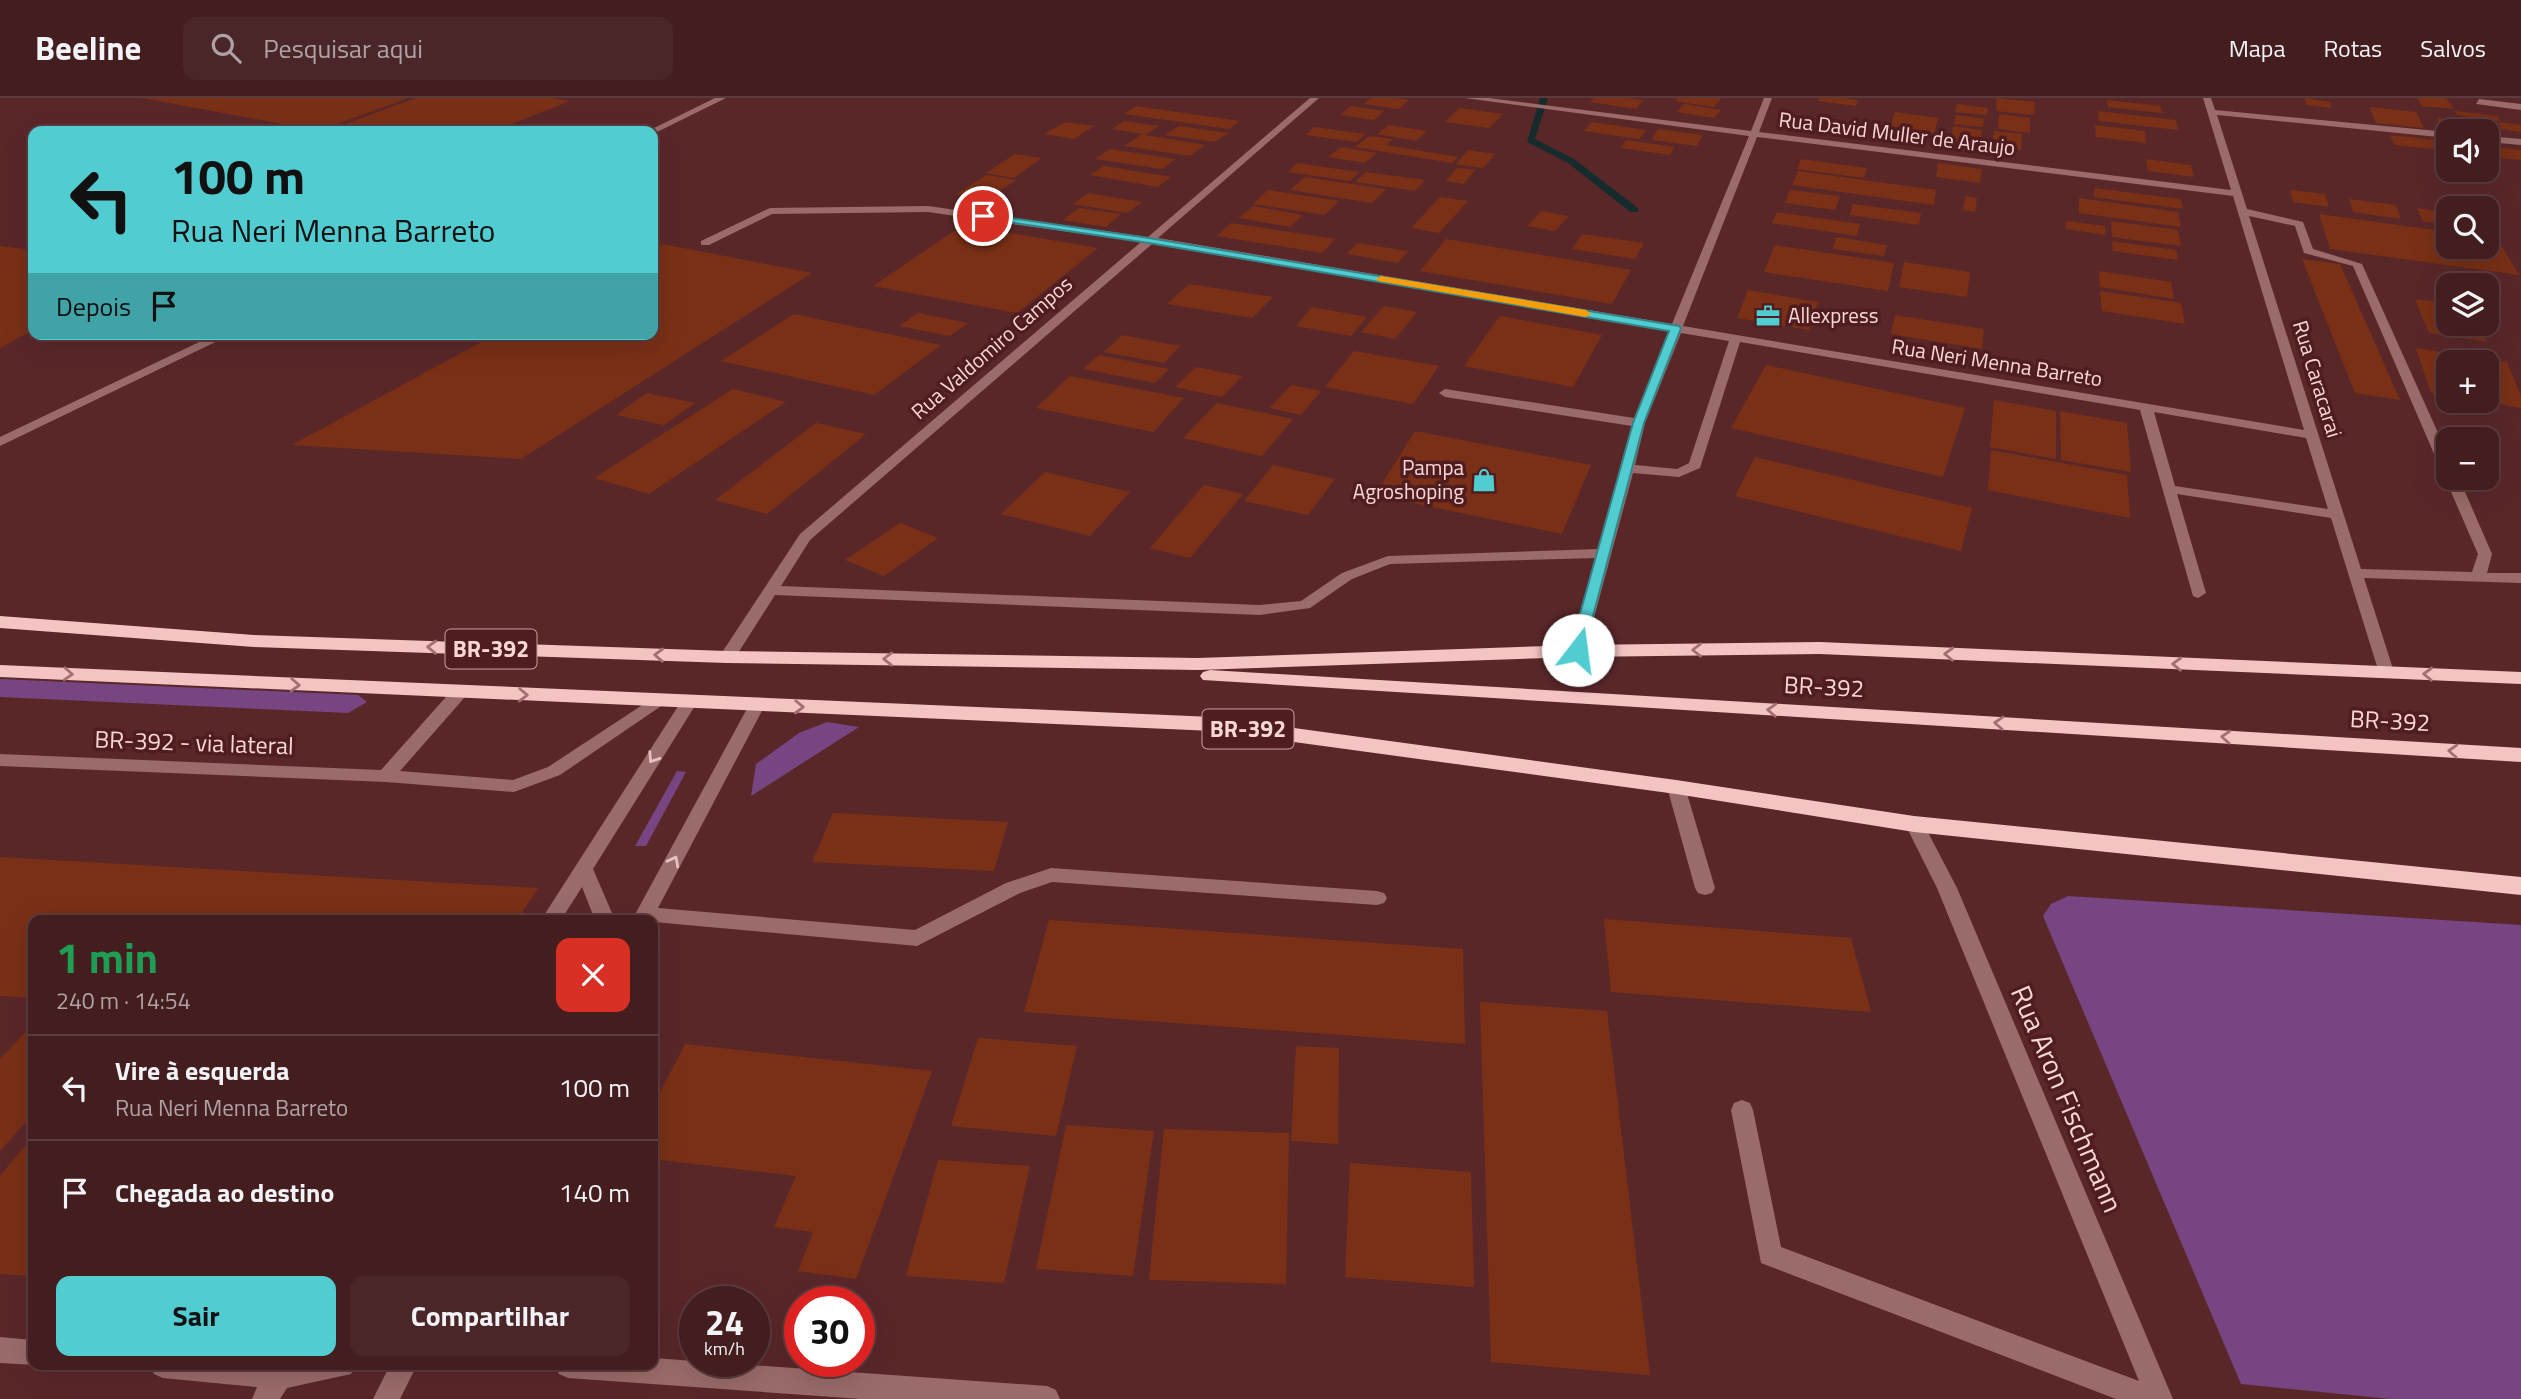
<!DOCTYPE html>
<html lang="pt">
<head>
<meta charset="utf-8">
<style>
  body { margin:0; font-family:"Titillium Web",sans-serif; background:#4b2628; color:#f1f3f6; height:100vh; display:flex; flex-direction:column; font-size:26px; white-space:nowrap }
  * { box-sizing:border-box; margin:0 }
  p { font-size:23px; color:#afa2a4 }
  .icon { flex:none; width:38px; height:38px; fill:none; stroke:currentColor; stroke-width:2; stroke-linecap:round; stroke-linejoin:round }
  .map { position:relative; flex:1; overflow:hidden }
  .side { position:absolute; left:28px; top:817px; width:630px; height:455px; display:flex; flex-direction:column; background:#441d1f; border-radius:14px; box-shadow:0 7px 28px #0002,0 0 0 2px #5c3b3d }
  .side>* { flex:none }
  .banner { position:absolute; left:28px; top:28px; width:630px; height:214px; border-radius:14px; box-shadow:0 7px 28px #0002,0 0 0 2px #5c3b3d; background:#51ccd1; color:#111; overflow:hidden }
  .tools { position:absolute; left:2436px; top:21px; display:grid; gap:14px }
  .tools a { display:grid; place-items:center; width:63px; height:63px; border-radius:14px; background:#441d1f; box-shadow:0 7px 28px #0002,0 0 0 2px #5c3b3d; font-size:35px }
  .speed { position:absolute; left:679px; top:1188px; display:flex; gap:14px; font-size:35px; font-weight:700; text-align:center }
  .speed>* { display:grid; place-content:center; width:91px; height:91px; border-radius:50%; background:#441d1f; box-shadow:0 7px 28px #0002,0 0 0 2px #5c3b3d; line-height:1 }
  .speed small { font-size:18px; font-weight:400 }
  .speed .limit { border:10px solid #d22; background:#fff; color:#111 }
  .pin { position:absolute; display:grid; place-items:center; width:60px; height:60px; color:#fff; margin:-30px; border:4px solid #fff; border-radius:50%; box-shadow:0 2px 7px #0007 }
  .me { position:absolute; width:77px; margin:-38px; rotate:15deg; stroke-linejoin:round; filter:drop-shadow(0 0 5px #0008) }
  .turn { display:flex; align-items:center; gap:24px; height:147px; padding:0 28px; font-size:32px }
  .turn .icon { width:91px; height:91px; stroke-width:2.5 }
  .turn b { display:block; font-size:49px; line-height:60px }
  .then { display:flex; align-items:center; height:66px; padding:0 28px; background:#0003; gap:14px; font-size:26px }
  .round { display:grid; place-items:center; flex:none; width:74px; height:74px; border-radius:14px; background:#4b2628 }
  .summary { display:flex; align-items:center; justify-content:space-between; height:119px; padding:0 28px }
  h1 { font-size:42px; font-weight:700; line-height:52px; color:#1e9e55 }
  .cta { display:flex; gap:14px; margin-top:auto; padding:14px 28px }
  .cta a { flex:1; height:80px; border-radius:14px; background:#51ccd1; color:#111; font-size:28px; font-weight:700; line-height:80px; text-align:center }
  .cta a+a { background:#4b2628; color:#f1f3f6 }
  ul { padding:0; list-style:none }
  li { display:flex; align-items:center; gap:21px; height:105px; padding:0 28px; border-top:2px solid #5c3b3d }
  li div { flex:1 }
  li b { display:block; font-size:26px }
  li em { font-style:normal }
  header { display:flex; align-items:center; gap:42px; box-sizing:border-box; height:98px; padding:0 35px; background:#441d1f; border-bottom:2px solid #5c3b3d }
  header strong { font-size:33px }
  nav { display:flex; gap:38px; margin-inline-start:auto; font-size:24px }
  .search { width:490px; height:63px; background:#4b2628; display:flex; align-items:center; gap:18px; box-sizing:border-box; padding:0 24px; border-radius:14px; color:#afa2a4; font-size:26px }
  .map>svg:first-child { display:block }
</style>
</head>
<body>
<header>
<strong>Beeline</strong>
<div class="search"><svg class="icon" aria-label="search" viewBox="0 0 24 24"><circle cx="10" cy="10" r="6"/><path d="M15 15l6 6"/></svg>Pesquisar aqui</div>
<nav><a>Mapa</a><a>Rotas</a><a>Salvos</a></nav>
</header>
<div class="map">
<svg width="2521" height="1301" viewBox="0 0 2521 1301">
  <rect width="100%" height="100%" fill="#5a2729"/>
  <g fill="#764582">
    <polygon points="0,581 358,597 367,604 348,615 0,599"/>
    <polygon points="827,624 859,629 751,698 756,666 799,635"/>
    <polygon points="677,673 686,674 646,748 635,748"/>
    <polygon points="2068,798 2521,827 2521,1301 2391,1301 2241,1286 2043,818 2051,806"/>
  </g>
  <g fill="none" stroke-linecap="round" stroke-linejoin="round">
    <polygon fill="#162b2c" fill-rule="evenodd" points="1540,0 1548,0 1535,41 1574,61 1638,110 1638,114 1630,114 1568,65 1527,44"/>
  </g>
  <g fill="#793016">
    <polygon points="143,0 408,0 319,33"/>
    <polygon points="416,0 552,0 570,3 495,33 387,33 345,26"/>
    <polygon points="1371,0 1395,0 1409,2 1399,11 1364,6"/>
    <polygon points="1594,0 1628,0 1643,2 1636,11 1590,4"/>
    <polygon points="1678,0 1721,0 1714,9 1675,3"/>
    <polygon points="1819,0 1842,0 1858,2 1856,8 1818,3"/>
    <polygon points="1997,0 2035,4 2034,17 1996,13"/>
    <polygon points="2305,0 2330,4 2331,10 2306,7"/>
    <polygon points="2417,0 2446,0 2454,11 2422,8"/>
    <polygon points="2107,2 2160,8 2162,15 2108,9"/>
    <polygon points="1684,6 1721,12 1714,20 1677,14"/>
    <polygon points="1957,6 1988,10 1987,17 1955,14"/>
    <polygon points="1136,8 1240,23 1229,31 1124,16"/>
    <polygon points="1351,8 1384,13 1374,22 1340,17"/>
    <polygon points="2369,9 2416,14 2424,30 2376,25"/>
    <polygon points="1459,10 1503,16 1489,30 1445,24"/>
    <polygon points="2098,13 2176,22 2178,32 2099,23"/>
    <polygon points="2455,13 2498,18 2500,23 2457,17"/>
    <polygon points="1895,14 1938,20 1933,40 1889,34"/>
    <polygon points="1999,16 2030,20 2030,35 1998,31"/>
    <polygon points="1956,17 1984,21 1983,29 1954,26"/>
    <polygon points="2437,20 2485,26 2488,32 2440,26"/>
    <polygon points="1124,23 1159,28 1145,37 1205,47 1190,58 1124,48 1142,36 1112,31"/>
    <polygon points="1065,24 1094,28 1074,41 1044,36"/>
    <polygon points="1592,24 1646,32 1639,41 1584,33"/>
    <polygon points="2499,24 2521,27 2521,34 2501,31"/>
    <polygon points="1389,27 1427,33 1416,43 1377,36"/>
    <polygon points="2095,27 2145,33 2146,45 2096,39"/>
    <polygon points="1179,28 1228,35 1215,44 1165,37"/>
    <polygon points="1953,28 1982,32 1979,55 1950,51"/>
    <polygon points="1314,29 1365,36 1357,44 1306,37"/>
    <polygon points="1658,31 1703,37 1697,48 1652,42"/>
    <polygon points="1994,33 2022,36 2021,52 1992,49"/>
    <polygon points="2390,37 2435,42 2442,52 2395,47"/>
    <polygon points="1369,38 1393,41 1386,47 1458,59 1452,65 1355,49"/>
    <polygon points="1626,42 1675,49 1670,57 1621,50"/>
    <polygon points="2487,48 2521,52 2521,62 2487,59"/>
    <polygon points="1341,49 1377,55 1365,65 1328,59"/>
    <polygon points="1110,51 1175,61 1162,71 1095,61"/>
    <polygon points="1468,52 1495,56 1483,70 1456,66"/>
    <polygon points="1015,56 1042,60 1014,80 986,75"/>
    <polygon points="1801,61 1867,70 1864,80 1797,71"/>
    <polygon points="2146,61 2191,67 2194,79 2148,73"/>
    <polygon points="1297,65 1359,74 1350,83 1288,74"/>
    <polygon points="1938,65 1982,71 1980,85 1936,79"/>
    <polygon points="1104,68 1171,79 1158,89 1090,77"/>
    <polygon points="1457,70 1475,72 1464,86 1446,83"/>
    <polygon points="1798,73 1936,92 1934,107 1792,87"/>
    <polygon points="1366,74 1425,82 1415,93 1355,84"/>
    <polygon points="987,77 1016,82 986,102 956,96"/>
    <polygon points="1305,79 1386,91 1372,105 1290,92"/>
    <polygon points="2094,90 2181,101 2183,111 2094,99"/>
    <polygon points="1268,92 1339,103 1325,117 1253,106"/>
    <polygon points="1790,92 1840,98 1835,112 1785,105"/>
    <polygon points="2290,92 2325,96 2329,109 2293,104"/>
    <polygon points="1088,95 1142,104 1127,115 1073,106"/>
    <polygon points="1965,98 1977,100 1975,114 1963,112"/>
    <polygon points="1440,99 1468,103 1439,135 1411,130"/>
    <polygon points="2079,100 2178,114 2181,129 2079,115"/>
    <polygon points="2349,101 2396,107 2401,121 2353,114"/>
    <polygon points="1853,106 1921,115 1919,127 1850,117"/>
    <polygon points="1253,108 1303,117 1290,129 1239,120"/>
    <polygon points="1079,110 1121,116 1106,129 1063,122"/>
    <polygon points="2417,110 2448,115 2448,127 2423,123"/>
    <polygon points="1541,113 1569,118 1555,133 1527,128"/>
    <polygon points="1777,114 1860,126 1857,138 1772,125"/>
    <polygon points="2319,116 2448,134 2448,149 2487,149 2487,139 2497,140 2519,177 2330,151"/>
    <polygon points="2066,123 2105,128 2106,137 2066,131"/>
    <polygon points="2111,123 2178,132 2181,148 2112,139"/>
    <polygon points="1231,125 1335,141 1322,155 1217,138"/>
    <polygon points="963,127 1098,150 1017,215 873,188"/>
    <polygon points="1582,136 1644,145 1635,161 1572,151"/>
    <polygon points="1836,139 1887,147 1884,158 1833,151"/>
    <polygon points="1446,141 1631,172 1612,206 1420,173"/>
    <polygon points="2112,143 2176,152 2178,162 2113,153"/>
    <polygon points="1357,145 1408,153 1398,165 1347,156"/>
    <polygon points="663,146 812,175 521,361 292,347 496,236 653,236 653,152"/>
    <polygon points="1775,147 1894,165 1888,193 1764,174"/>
    <polygon points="0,148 33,152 33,232 0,250"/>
    <polygon points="2302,161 2340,166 2400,302 2355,295"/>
    <polygon points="1904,164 1970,174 1967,199 1899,189"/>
    <polygon points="2099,173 2171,184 2174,201 2100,189"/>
    <polygon points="1189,186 1273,199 1252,220 1167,206"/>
    <polygon points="1748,192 1818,204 1809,232 1737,220"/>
    <polygon points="2100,193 2181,205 2185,226 2102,213"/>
    <polygon points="2415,201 2448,205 2448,226 2479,226 2487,244 2429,235"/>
    <polygon points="1384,208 1417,214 1395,241 1361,234"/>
    <polygon points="1312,209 1367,219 1351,238 1296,228"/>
    <polygon points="918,215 968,225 950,238 899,228"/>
    <polygon points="794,216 941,247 874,297 721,263"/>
    <polygon points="1895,217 1984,231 1982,251 1891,236"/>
    <polygon points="1500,218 1602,237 1573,289 1464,268"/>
    <polygon points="1122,237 1180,248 1164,265 1104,254"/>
    <polygon points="2416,250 2507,264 2521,298 2521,310 2487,304 2487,264 2448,264 2448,298 2431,295"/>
    <polygon points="1354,253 1439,268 1413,306 1325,289"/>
    <polygon points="1099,257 1169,271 1155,285 1083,271"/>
    <polygon points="1766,267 1965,310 1943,379 1731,330"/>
    <polygon points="1196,269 1242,278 1222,299 1175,289"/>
    <polygon points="1070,278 1184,300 1153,334 1036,310"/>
    <polygon points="1291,287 1321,293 1301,317 1270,310"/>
    <polygon points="733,291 786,304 649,396 594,380"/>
    <polygon points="647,295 695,305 664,327 616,317"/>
    <polygon points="1994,302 2056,313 2056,361 1990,349"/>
    <polygon points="1217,305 1293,321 1262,358 1183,340"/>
    <polygon points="2060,313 2127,325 2131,374 2061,362"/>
    <polygon points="816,325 866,336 767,416 715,402"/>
    <polygon points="1415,333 1591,367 1562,436 1375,397"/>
    <polygon points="1991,352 2127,377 2130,420 1988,392"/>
    <polygon points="1755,359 1972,410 1961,453 1735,398"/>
    <polygon points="1273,367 1335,381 1308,417 1244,403"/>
    <polygon points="1045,374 1130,394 1090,438 1001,416"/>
    <polygon points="1204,387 1243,396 1190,460 1150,450"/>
    <polygon points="900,425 938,440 884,478 845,462"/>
    <polygon points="833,715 1008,724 994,773 812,764"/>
    <polygon points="0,759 538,790 517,822 33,822 33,900 0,898"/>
    <polygon points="1604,821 1851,840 1871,914 1611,894"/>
    <polygon points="1049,822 1463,851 1465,946 1024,914"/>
    <polygon points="1480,904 1607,913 1650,1277 1491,1264"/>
    <polygon points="33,926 33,1016 0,1053 0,961"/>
    <polygon points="978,940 1077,948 1056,1038 951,1028"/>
    <polygon points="685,946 932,973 856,1181 798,1173 813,1134 774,1129 796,1078 653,1061 653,1008"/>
    <polygon points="1296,948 1339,950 1338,1046 1291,1043"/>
    <polygon points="1066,1027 1154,1033 1133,1178 1036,1171"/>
    <polygon points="1164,1031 1289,1035 1286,1186 1149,1182"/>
    <polygon points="33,1038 33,1178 0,1176 0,1078"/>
    <polygon points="938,1062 1030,1068 1004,1185 906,1178"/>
    <polygon points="1350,1065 1471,1074 1474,1189 1345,1179"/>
  </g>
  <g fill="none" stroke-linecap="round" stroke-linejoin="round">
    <g fill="#9b6b6b" fill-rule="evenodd">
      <polygon points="715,0 726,0 655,35 648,33"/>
      <path d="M1310 0H1319L1158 140 1672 226 1749 38 1465 0H1489L1751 33 1764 0H1772L1759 34 2231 92 2203 0H2211L2215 12 2448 34V40L2217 17 2247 111 2303 124 2313 151 2362 166 2448 357V376L2441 372 2353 168 2304 155 2295 128 2249 118 2361 471 2472 474 2478 456 2445 380 2448 377V380H2459L2492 456 2487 475H2521V485L2364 480 2394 574 2386 579 2380 578 2331 420 2177 396 2206 495 2198 500 2193 498 2140 312 1740 244 1700 370 1679 379 1633 375 1584 557H1572L1570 553 1596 460 1390 466 1352 481 1310 510 1260 517 775 497 733 563H721L719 559 800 436 1141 144 928 114 772 116 709 147H701V143L770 110 928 108 1148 139ZM1757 39 2233 98 2304 332 1683 228ZM1152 146 1670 233 1634 320 1445 291 1439 295 1445 299 1632 328 1598 451 1388 458 1342 475 1301 503 1260 507 781 488 810 442ZM1681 235 1729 243 1689 365 1677 371 1635 367 1645 325ZM2154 314 2306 340 2328 411 2175 388Z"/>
      <polygon points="2479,1 2521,6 2521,12 2476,6"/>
      <polygon points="2487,38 2521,41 2521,47 2487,44"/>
      <polygon points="216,236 232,236 0,348 0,339"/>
      <polygon points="459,590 467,595 465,599 400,673 513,682 548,669 656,598 662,597 670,602 560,677 514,694 386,684 0,668 0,656 381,672 453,591"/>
      <polygon points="690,598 698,603 593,771 615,822 595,822 582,789 561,822 541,822 684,599"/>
      <polygon points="757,602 765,607 658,810 915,832 1006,785 1051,770 1377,793 1384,795 1387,800 1384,805 1377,807 1052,784 1020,795 917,848 632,822 749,607"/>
      <polygon points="1676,683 1682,685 1685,689 1715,790 1712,795 1705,797 1698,795 1695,790 1667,689 1670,685"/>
      <polygon points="1914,719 1921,721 1957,790 2173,1301 2116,1301 1761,1165 1731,1012 1734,1005 1742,1002 1750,1005 1753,1012 1781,1149 2139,1283 1937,790 1905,726 1907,721"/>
      <polygon points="0,1239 33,1242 35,1267 0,1265"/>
      <polygon points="653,1260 1047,1288 1056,1292 1060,1301 861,1301 568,1280 559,1276 555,1267 653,1267"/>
      <polygon points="150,1267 355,1267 351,1276 287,1290 280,1301 252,1301 257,1289 163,1280 154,1276"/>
      <polygon points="390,1267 417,1267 400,1301 373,1301"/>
    </g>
    <g fill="#f4c4c3" fill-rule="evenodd">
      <polygon points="0,518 254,537 727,553 1198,560 1578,547 1820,544 2521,574 2521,586 1820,556 1578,559 1198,572 727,565 254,549 0,530"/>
      <polygon points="0,567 1213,619 1676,682 1914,718 2521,779 2521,797 1914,734 1676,696 1213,633 0,579"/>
      <polygon points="1210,572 2521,650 2521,664 1203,582 1200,578 1203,574"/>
    </g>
  </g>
  <defs><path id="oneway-chevron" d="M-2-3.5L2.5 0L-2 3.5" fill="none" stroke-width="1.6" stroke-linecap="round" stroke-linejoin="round" transform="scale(1.75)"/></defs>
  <g stroke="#a27071">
    <use href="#oneway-chevron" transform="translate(432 549) rotate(-178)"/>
    <use href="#oneway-chevron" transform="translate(1697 552) rotate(180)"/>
    <use href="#oneway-chevron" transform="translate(1949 556) rotate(-178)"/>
    <use href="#oneway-chevron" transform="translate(659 557) rotate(-178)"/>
    <use href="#oneway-chevron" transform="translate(888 561) rotate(-179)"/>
    <use href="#oneway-chevron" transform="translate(2177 566) rotate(-178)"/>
    <use href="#oneway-chevron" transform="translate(68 576) rotate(3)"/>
    <use href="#oneway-chevron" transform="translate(2428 576) rotate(-178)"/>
    <use href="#oneway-chevron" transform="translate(295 587) rotate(3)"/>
    <use href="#oneway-chevron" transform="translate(523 597) rotate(2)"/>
    <use href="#oneway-chevron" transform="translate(799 609) rotate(2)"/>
    <use href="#oneway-chevron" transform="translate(1772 612) rotate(-177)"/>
    <use href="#oneway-chevron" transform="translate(1999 625) rotate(-177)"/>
    <use href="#oneway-chevron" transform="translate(2226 639) rotate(-177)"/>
    <use href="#oneway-chevron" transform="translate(2453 653) rotate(-177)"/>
  </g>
  <g stroke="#e6c1c1">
    <use href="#oneway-chevron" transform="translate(653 660) rotate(123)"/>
    <use href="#oneway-chevron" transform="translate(674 763) rotate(-62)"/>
  </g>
  <polygon fill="#51ccd1" stroke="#358588" stroke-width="2" points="983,116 1149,140 1679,228 1681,230 1644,325 1583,556 1578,557 1570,552 1633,325 1669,233 1149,145 980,120 978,118"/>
  <polygon fill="#f59e0b" points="1381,178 1586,212 1591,216 1586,219 1378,183 1376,181"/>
  <defs>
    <g id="office-bare" transform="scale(1.89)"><path d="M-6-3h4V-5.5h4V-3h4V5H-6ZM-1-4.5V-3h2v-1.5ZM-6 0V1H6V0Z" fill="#51ccd1" stroke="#4f1c1f" stroke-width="2.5" paint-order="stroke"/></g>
    <g id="shop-bare" transform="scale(1.89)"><path d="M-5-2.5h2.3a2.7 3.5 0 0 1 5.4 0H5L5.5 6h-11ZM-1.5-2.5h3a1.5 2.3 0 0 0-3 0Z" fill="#51ccd1" stroke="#4f1c1f" stroke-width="2.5" paint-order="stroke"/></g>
  </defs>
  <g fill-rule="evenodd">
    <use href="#office-bare" x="1768" y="218"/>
    <use href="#shop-bare" x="1484" y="382"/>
  </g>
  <g text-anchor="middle" stroke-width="7" stroke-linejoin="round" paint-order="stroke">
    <g font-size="21" fill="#f9d7d6" stroke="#4f1c1f">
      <text transform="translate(1897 36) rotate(7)" y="7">Rua David Muller de Araujo</text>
      <text transform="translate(992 250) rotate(-41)" y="7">Rua Valdomiro Campos</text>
      <text transform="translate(1997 265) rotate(9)" y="7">Rua Neri Menna Barreto</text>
      <text transform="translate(2317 281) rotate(73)" y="7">Rua Caracarai</text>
    </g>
    <g font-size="21" fill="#f9d7d6" stroke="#4f1c1f" text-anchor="start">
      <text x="1788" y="225">Allexpress</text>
      <text x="1464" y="377" text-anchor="end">Pampa<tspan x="1464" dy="24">Agroshoping</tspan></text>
    </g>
    <g fill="#4f1c1f" stroke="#c69f9f" stroke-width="2">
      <rect x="445.5" y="531.5" width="91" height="39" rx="5"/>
      <rect x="1202.5" y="611.5" width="91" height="39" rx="5"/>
    </g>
    <g font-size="23" font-weight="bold" fill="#f9d7d6">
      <text x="491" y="559">BR-392</text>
      <text x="1248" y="639">BR-392</text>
    </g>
    <g font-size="24" fill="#f9d7d6" stroke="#4f1c1f">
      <text transform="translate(1824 589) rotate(3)" y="8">BR-392</text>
      <text transform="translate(2390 623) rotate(3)" y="8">BR-392</text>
      <text transform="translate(194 645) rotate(2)" y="8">BR-392 - via lateral</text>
    </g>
    <g font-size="28" fill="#f9d7d6" stroke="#4f1c1f">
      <text transform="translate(2067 1001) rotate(67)" y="10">Rua Aron Fischmann</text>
    </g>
  </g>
</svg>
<div class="tools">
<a><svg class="icon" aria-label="sound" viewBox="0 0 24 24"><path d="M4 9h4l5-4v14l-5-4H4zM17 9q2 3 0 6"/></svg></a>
<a><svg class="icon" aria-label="search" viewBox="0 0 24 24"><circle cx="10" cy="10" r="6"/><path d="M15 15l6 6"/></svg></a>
<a><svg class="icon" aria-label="layers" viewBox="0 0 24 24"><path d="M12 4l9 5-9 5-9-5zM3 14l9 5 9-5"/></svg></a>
<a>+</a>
<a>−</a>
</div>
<div class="speed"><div>24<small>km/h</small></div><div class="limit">30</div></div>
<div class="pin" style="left:983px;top:118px;background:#d93025"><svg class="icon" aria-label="arrive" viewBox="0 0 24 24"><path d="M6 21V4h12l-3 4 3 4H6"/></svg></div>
<svg class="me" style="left:1578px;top:552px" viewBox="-20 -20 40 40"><circle r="19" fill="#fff"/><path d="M0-13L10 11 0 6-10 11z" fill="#51ccd1"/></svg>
<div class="banner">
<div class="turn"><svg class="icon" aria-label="left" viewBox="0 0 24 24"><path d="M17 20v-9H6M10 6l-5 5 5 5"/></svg><div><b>100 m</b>Rua Neri Menna Barreto</div></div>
<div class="then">Depois<svg class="icon" aria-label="arrive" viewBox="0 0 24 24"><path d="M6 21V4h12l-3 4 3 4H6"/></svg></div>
</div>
<section class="side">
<div class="summary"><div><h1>1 min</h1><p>240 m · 14:54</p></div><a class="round" style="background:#d93025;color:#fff"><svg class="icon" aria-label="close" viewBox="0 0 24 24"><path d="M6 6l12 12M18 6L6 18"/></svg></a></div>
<ul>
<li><svg class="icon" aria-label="left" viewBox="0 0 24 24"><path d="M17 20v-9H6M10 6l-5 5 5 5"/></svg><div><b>Vire à esquerda</b><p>Rua Neri Menna Barreto</p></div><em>100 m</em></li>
<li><svg class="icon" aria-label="arrive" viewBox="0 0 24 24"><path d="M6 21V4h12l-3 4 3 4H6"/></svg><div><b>Chegada ao destino</b></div><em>140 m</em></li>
</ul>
<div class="cta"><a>Sair</a><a>Compartilhar</a></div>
</section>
</div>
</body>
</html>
